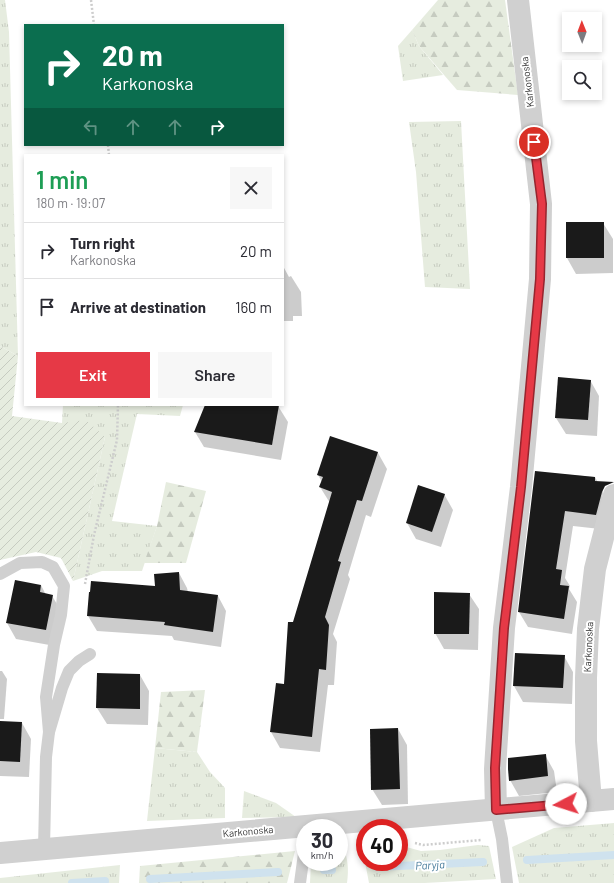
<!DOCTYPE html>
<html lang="en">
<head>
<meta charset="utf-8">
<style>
  body { margin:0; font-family:Barlow,sans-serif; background:#f7f7f7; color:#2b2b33; height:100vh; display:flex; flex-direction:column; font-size:15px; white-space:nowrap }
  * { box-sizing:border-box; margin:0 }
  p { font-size:13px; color:#7c7c81 }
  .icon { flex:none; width:22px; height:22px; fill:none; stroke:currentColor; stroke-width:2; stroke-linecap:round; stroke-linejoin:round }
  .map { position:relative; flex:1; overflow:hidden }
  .details { position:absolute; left:24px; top:154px; width:260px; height:252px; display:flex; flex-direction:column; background:#fff; border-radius:0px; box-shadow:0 2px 6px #0003 }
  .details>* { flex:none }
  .hud { position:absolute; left:24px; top:24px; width:260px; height:122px; border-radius:0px; box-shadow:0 2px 6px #0003; background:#0b6e4f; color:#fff; overflow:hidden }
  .needle { width:26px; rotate:359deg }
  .fabs { position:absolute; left:562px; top:12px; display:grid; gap:8px }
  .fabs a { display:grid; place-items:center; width:40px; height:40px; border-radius:0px; background:#fff; box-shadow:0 2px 6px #0003; font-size:20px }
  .speed { position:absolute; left:296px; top:819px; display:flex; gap:8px; font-size:20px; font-weight:700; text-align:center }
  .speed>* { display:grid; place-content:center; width:52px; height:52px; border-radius:50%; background:#fff; box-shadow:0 2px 6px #0003; line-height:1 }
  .speed small { font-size:10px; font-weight:400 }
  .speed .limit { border:6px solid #d22; background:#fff; color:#111 }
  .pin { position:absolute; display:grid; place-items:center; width:34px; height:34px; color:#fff; margin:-17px; border:2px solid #fff; border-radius:50%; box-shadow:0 1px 4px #0007 }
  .me { position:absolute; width:44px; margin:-22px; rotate:265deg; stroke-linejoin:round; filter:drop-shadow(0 0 3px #0008) }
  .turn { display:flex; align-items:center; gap:14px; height:84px; padding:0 12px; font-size:18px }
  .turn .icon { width:52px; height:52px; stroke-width:2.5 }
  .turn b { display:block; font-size:28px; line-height:34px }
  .lanes { display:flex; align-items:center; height:38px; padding:0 12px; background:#0003; justify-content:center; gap:20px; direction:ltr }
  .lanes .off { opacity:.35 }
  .round { display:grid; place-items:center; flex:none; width:42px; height:42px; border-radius:0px; background:#f7f7f7 }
  .overview { display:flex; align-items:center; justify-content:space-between; height:68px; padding:0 12px }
  h1 { font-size:24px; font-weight:600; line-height:30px; color:#1e9e55 }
  .action { display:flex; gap:8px; margin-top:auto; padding:8px 12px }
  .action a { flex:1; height:46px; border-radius:0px; background:#e63946; color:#fff; font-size:16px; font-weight:600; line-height:46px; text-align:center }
  .action a+a { background:#f7f7f7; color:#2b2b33 }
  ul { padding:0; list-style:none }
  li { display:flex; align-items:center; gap:12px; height:56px; padding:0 12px; border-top:1px solid #e1e1e2 }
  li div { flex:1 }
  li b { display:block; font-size:15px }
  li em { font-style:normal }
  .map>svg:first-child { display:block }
</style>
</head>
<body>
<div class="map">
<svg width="614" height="883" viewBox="0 0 614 883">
  <defs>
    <pattern id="grass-tufts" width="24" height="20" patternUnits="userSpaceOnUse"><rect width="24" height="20" fill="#e6ecdf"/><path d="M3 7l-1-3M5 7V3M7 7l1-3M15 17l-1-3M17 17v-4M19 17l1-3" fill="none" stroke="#c6cbc0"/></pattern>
    <pattern id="forest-firs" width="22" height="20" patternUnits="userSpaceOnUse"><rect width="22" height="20" fill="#e6ecdf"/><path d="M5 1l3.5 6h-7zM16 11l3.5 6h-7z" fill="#c6cbc0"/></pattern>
    <pattern id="garden-furrows" width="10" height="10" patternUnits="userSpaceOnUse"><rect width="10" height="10" fill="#e6ecdf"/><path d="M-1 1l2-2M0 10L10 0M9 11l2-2" fill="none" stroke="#c6cbc0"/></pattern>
  </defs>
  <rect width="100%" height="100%" fill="#fff"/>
  <g fill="url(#grass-tufts)">
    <polygon points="0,0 5,0 9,32 18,356 0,346"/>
    <polygon points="412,30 419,46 443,75 403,81 398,46"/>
    <polygon points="461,121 470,289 425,287 416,172 409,122"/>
    <polygon points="63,405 183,405 180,416 137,414 112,521 157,526 142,571 102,571 73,581 105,437 62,423"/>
    <polygon points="155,748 197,752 210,772 225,788 225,818 147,821"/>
    <polygon points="244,791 276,803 296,817 242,818"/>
    <polygon points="614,823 614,883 519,883 512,847 554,828"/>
    <polygon points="399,845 421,851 440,850 478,845 489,846 496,879 425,883 369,883 365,862 399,862"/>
    <path d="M343 846C348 859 349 869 347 883H310L311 862H339V847Z"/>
    <polygon points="120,865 119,883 0,883 0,878"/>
  </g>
  <g fill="url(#forest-firs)">
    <polygon points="438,0 505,0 518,95 457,90 419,46 412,30"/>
    <polygon points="166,482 206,491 186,563 144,563 157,526"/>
    <polygon points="205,690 197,752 155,748 161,692"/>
    <polygon points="295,851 287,883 139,883 140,866"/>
  </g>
  <polygon fill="url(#garden-furrows)" points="0,346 18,356 12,416 62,423 86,420 105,437 73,581 61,558 36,552 0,560"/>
  <g fill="#0003">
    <polygon points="603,223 613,239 613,273 576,274 567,258"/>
    <polygon points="283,266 289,277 291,276 301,292 302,316 293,316 293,321 283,321"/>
    <polygon points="590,380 599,396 597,436 566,434 556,418"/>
    <polygon points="206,405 273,405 278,406 288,422 281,460 204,447 195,432"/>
    <polygon points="378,453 387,469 371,517 366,515 348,575 350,579 333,634 337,642 334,685 328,685 320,752 280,748 271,732 284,685 294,623 330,503 320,487 322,482 318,475"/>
    <polygon points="536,472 595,477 603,492 600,529 573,526 565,578 570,586 569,589 577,602 572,634 528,627 519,612"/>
    <polygon points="419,486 444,494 453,510 441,547 416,539 407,523"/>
    <polygon points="179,573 187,588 188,592 218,596 226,611 221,647 174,640 172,636 97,631 88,616 156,588"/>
    <polygon points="41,585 46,595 52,596 62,612 55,646 16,639 7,623"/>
    <polygon points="469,594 479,609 478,650 444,649 435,633"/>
    <polygon points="564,656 573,672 572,704 523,702 514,686"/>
    <polygon points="0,671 2,671 7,679 4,719 0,719"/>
    <polygon points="98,674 140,675 149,691 148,725 107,724 97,708"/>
    <polygon points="0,722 22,723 31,739 29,777 0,776"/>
    <polygon points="398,729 407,745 408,804 382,805 372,789"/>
    <polygon points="545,755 554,771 557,792 519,796 510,780"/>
  </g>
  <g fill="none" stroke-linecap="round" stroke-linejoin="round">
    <g stroke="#cfe2ee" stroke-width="8">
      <polyline points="527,860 614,855"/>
      <polyline points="377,867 483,862"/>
      <polyline points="324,870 332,870"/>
      <polyline points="150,879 278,872"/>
      <polyline points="72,883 105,881"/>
    </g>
  </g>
  <g fill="#1a1a1a">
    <rect x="566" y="222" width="38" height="36"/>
    <polygon points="558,377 591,380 588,420 555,418"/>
    <polygon points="205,405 279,405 272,445 194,432"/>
    <polygon points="330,436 378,452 362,501 357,500 338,561 341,562 325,617 329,625 326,670 319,669 312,737 270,732 276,683 284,684 288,622 293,622 332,492 319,487 323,477 317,475"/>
    <polygon points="535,471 595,477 595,481 614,482 605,486 602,492 596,515 565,511 556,569 562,570 560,585 569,586 564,619 518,612"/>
    <polygon points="418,485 445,494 432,532 406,523"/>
    <polygon points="179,572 180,590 218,595 213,632 164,625 165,622 87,616 89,592 90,592 91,581 155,586 154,574"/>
    <polygon points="15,580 41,585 40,592 53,595 46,630 6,623"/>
    <polygon points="434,592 470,593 469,634 434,634"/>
    <polygon points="515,653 565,655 563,688 513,686"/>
    <polygon points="97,673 140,674 140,709 96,708"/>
    <polygon points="0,721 22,722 20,762 0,761"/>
    <polygon points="398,728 400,789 371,790 370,729"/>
    <polygon points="546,754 548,776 509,781 508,769 508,758"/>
  </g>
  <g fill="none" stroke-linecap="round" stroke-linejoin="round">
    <g stroke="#cdcdcd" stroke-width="2.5" stroke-dasharray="2 2" stroke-linecap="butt">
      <polyline points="91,0 94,25"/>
      <polyline points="108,145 109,155"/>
      <polyline points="85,584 94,535 117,440 118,405"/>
      <polyline points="415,843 423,845 481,840"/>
    </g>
    <g stroke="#d0d0d0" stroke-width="12">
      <polyline points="0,574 20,563 42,562 53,567 64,586 61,615 54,645 46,697 49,732"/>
      <polyline points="496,810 502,839 507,883"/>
      <polyline points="44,849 46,757 49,732 62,688 69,671 79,661 90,654"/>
      <polyline points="300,883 305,846"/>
    </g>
    <g stroke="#d0d0d0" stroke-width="22">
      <polyline points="591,801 586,741 586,678 588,629 595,569 614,495"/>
      <polyline points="496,810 495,769 504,628 521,487 540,279 541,204 518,0"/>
    </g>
    <polyline stroke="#d0d0d0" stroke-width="22" points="0,853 614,799"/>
  </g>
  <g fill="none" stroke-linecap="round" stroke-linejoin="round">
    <g stroke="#96252e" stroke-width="10">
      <polyline id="route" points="534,142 542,204 540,279 521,487 504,628 495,768 496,810 566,804"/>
    </g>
    <use href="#route" stroke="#e63946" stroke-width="7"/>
  </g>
  <g text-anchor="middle" stroke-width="4" stroke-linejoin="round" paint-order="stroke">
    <g font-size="10" fill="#333" stroke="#fff">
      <text transform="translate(527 82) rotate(-97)" y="4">Karkonoska</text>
      <text transform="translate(588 647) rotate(-87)" y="4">Karkonoska</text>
      <text transform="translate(248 831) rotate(-5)" y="4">Karkonoska</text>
    </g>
    <g font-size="11" font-style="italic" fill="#3f7597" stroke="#fff">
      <text transform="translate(430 865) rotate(-3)" y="4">Paryja</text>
    </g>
  </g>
</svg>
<div class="fabs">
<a><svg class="needle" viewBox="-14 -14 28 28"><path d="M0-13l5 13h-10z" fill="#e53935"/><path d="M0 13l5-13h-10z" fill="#7c7c81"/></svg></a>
<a><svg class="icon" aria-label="search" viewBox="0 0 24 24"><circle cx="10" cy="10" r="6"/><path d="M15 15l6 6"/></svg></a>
</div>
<div class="speed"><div>30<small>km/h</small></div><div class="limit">40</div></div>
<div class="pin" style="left:534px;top:142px;background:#d93025"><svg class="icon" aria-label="arrive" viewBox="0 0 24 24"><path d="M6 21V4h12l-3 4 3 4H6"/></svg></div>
<svg class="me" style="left:566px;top:804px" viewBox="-20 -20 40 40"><circle r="19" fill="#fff"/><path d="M0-13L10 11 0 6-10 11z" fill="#e63946"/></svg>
<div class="hud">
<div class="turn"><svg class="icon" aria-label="right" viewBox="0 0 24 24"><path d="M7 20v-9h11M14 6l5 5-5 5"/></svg><div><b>20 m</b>Karkonoska</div></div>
<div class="lanes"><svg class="icon off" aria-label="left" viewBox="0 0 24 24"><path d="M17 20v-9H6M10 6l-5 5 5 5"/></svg><svg class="icon off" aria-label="ahead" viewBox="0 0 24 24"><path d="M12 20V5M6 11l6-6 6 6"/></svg><svg class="icon off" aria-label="ahead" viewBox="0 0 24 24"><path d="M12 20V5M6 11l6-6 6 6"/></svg><svg class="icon" aria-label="right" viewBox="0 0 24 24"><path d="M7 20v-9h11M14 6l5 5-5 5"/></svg></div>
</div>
<section class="details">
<div class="overview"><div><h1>1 min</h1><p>180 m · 19:07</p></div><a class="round"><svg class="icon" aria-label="close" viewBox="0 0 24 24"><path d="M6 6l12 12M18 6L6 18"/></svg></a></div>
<ul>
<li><svg class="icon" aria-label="right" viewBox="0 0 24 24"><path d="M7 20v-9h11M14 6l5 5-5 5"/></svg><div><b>Turn right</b><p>Karkonoska</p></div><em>20 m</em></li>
<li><svg class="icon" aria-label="arrive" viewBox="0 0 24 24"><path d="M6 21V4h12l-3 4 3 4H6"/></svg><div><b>Arrive at destination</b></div><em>160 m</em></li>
</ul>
<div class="action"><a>Exit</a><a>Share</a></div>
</section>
</div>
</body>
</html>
